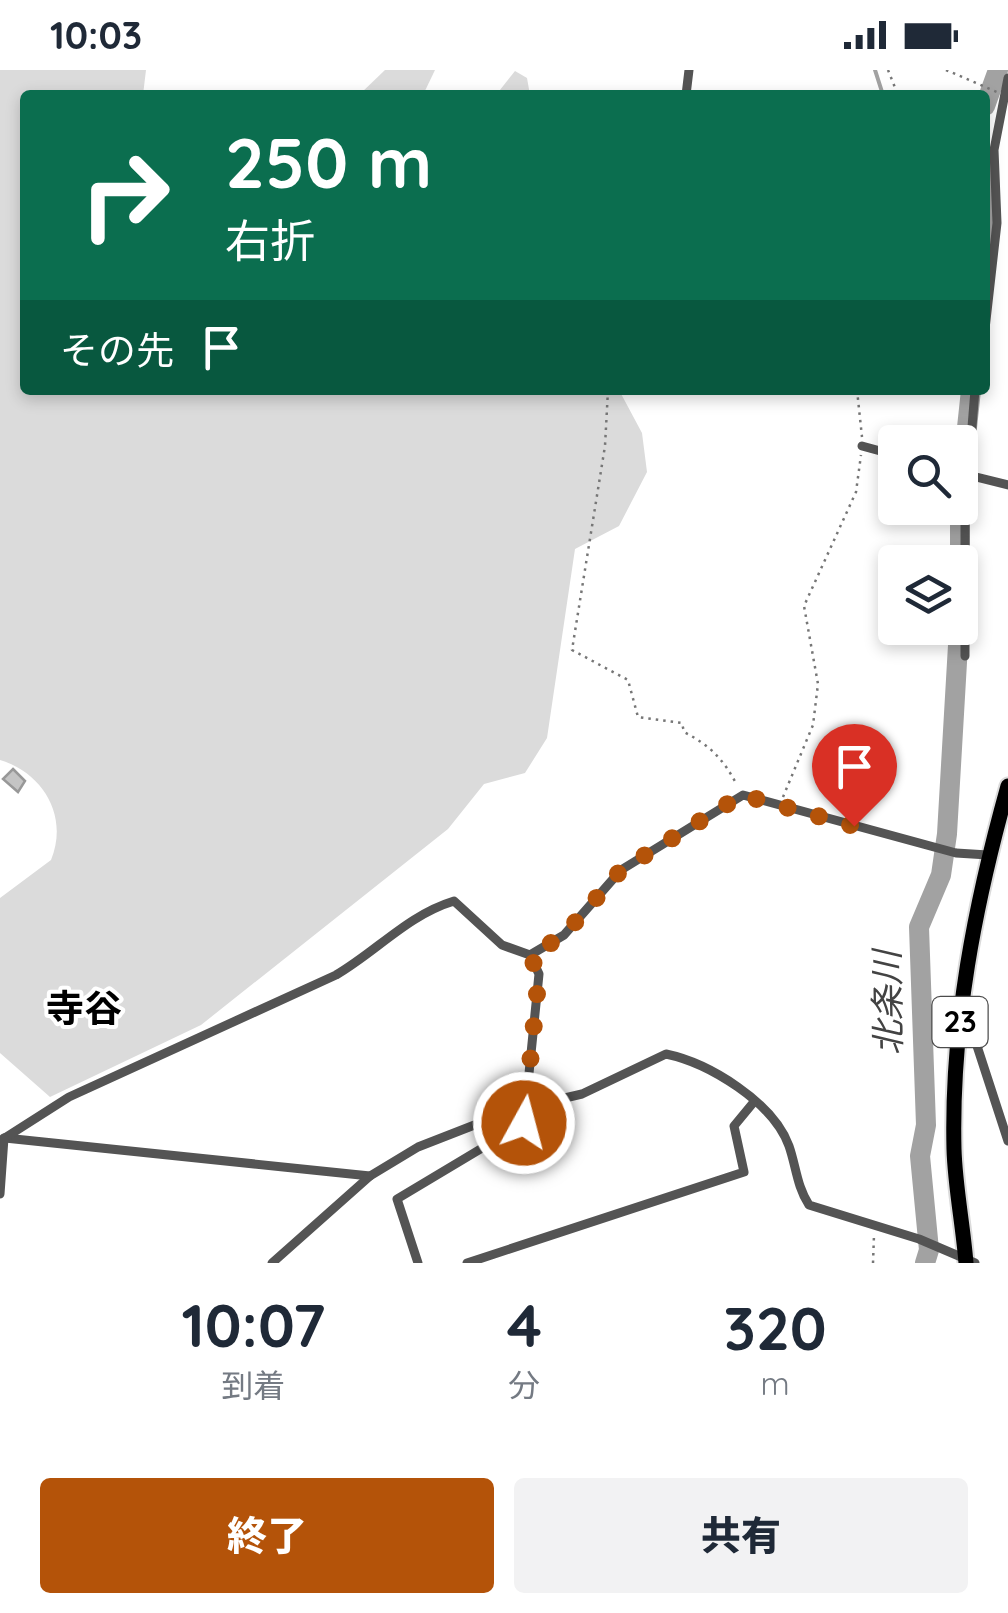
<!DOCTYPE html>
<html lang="ja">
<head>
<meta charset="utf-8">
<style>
  body { margin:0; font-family:Quicksand,"Noto Sans JP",sans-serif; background:#f2f2f3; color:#1f2937; height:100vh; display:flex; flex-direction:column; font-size:38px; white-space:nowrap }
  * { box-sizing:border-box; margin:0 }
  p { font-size:32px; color:#747a83 }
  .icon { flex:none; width:55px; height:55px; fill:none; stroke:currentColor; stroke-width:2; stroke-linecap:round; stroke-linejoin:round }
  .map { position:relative; height:1193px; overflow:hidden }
  .details { display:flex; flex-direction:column; background:#fff; flex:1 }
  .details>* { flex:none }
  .guide { position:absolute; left:20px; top:20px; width:970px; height:305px; border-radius:10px; box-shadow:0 5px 15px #0003; background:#0b6e4f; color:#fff; overflow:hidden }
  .tools { position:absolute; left:878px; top:355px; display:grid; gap:20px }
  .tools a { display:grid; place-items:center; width:100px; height:100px; border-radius:10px; background:#fff; box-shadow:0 5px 15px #0003; font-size:50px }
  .pin { position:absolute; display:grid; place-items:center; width:85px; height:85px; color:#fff; margin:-102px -42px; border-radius:50% 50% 50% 0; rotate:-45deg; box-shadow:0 0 10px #0007 }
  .pin .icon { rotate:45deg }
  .me { position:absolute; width:110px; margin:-55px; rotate:7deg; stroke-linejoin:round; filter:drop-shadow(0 0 8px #0008) }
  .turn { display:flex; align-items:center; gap:35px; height:210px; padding:0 40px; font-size:45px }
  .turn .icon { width:130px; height:130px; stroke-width:2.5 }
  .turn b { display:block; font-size:70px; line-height:85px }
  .then { display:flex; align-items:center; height:95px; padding:0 40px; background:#0003; gap:20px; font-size:38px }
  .eta { display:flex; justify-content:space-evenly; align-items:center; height:170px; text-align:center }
  .eta b { font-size:60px; font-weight:800; line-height:70px }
  .action { display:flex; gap:20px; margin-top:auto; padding:20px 40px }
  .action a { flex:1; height:115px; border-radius:10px; background:#b45309; color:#fff; font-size:40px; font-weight:800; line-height:115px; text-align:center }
  .action a+a { background:#f2f2f3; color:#1f2937 }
  .status { display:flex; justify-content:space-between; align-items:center; height:70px; padding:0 50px; background:#fff; direction:ltr }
  .status svg { height:28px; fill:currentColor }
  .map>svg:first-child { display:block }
</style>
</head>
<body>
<div class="status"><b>10:03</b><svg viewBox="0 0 49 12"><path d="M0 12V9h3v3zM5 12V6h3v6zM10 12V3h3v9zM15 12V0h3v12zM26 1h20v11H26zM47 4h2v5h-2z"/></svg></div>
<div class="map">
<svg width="1008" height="1193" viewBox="0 0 1008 1193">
  <rect width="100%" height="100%" fill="#fff"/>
  <g fill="#dbdbdb">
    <path d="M0 0H146L143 25H25V320H619L642 363 647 402 619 456 575 479 547 668 525 703 484 714 448 759 201 955 50 1027 0 983V828L51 790C69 746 43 703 0 690Z"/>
    <polygon points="385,0 435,0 423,25 359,25"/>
    <polygon points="515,1 527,8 530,25 496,25"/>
  </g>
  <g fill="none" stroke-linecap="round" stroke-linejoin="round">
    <g stroke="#a2a2a2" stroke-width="4">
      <polyline points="875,0 883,25"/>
      <polyline points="985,101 987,102"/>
    </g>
    <g stroke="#a2a2a2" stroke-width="20">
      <polyline points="985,36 998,0"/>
      <polyline points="985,94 989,135 985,194"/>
      <polyline points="960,423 971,320"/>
      <polyline points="960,438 960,492"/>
      <polyline points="925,1193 929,1180 920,1086 926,1055 919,857 941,805 947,764 959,558"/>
    </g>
  </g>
  <polygon fill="#c4c4c4" stroke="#989898" stroke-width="2.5" points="13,699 25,711 18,722 3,709"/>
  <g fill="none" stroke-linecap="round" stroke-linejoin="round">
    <g stroke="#dbdbdb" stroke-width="19">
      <path id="primary" d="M966 1193C963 1155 955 1116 954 1079 951 955 975 834 1008 716"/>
    </g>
    <g stroke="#767676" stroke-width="2.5" stroke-dasharray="2.5 5" stroke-linecap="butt">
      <polyline points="888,0 898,25"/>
      <polyline points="946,0 997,22"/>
      <path d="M608 320 605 376 572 580 628 610 638 647 682 653 684 662C711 676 723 689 737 715"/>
      <polyline points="857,320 862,367"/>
      <polyline points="783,727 813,655 818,614 804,536 856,422 861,385"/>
      <polyline points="873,1193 874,1165"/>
    </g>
    <g stroke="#545454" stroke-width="9">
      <polyline points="686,25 689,0"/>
      <polyline points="985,259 997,153 994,80 1008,8"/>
      <polyline points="862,376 895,385"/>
      <polyline points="960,403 1008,415"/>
      <polyline points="965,586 965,443 975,320"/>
      <polyline points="964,936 1008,1071"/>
      <polyline points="5,1068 370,1106"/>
      <path d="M0 1071 69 1027 336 905C377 881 408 845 454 831L502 875 530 885 564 865 621 800 743 725 956 783 988 785"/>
      <polyline points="0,1124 4,1068"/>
      <path d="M272 1193 370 1106 418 1077 513 1040 582 1024 666 984C709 993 773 1032 789 1076 796 1096 797 1117 809 1135L919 1169 975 1193"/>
      <polyline points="418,1193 397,1129 524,1053 539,904 530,885"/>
      <polyline points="467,1193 744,1102 734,1056 753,1033"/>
    </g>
    <use href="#primary" stroke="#000" stroke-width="15"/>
  </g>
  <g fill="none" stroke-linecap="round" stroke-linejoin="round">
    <polyline stroke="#b45309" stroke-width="18" stroke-dasharray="0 32.4" points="524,1053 539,904 530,886 564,865 621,800 742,725 854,756"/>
  </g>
  <g text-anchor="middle" stroke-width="8" stroke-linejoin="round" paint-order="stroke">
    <rect fill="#fff" stroke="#4c4c4c" stroke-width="2.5" x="932.5" y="927" width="55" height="50" rx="8"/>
    <g font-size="30" font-weight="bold" fill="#000">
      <text x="960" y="962">23</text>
    </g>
    <g font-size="35" font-style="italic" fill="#434343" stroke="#fff">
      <text transform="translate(888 933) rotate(-91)" y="12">北条川</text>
    </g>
    <g font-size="38" font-weight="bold" fill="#000" stroke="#fff">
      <text x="84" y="952">寺谷</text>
    </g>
  </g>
</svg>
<div class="tools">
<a><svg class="icon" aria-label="search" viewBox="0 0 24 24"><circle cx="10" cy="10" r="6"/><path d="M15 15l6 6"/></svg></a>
<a><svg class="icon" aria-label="layers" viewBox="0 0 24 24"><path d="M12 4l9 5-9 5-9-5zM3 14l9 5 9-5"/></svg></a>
</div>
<div class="pin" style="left:854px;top:756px;background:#d93025"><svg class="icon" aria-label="arrive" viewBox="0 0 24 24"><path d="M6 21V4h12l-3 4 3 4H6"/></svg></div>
<svg class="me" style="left:524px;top:1053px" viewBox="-20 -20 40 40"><circle r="17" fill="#b45309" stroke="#fff" stroke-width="3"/><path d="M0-11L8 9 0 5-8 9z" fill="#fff"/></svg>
<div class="guide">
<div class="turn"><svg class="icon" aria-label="right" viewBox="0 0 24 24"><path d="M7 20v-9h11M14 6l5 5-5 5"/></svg><div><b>250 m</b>右折</div></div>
<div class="then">その先<svg class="icon" aria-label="arrive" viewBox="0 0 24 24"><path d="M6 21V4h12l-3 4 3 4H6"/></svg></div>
</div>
</div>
<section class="details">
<div class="eta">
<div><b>10:07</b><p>到着</p></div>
<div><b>4</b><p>分</p></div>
<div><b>320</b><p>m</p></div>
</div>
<div class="action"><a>終了</a><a>共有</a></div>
</section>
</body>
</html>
